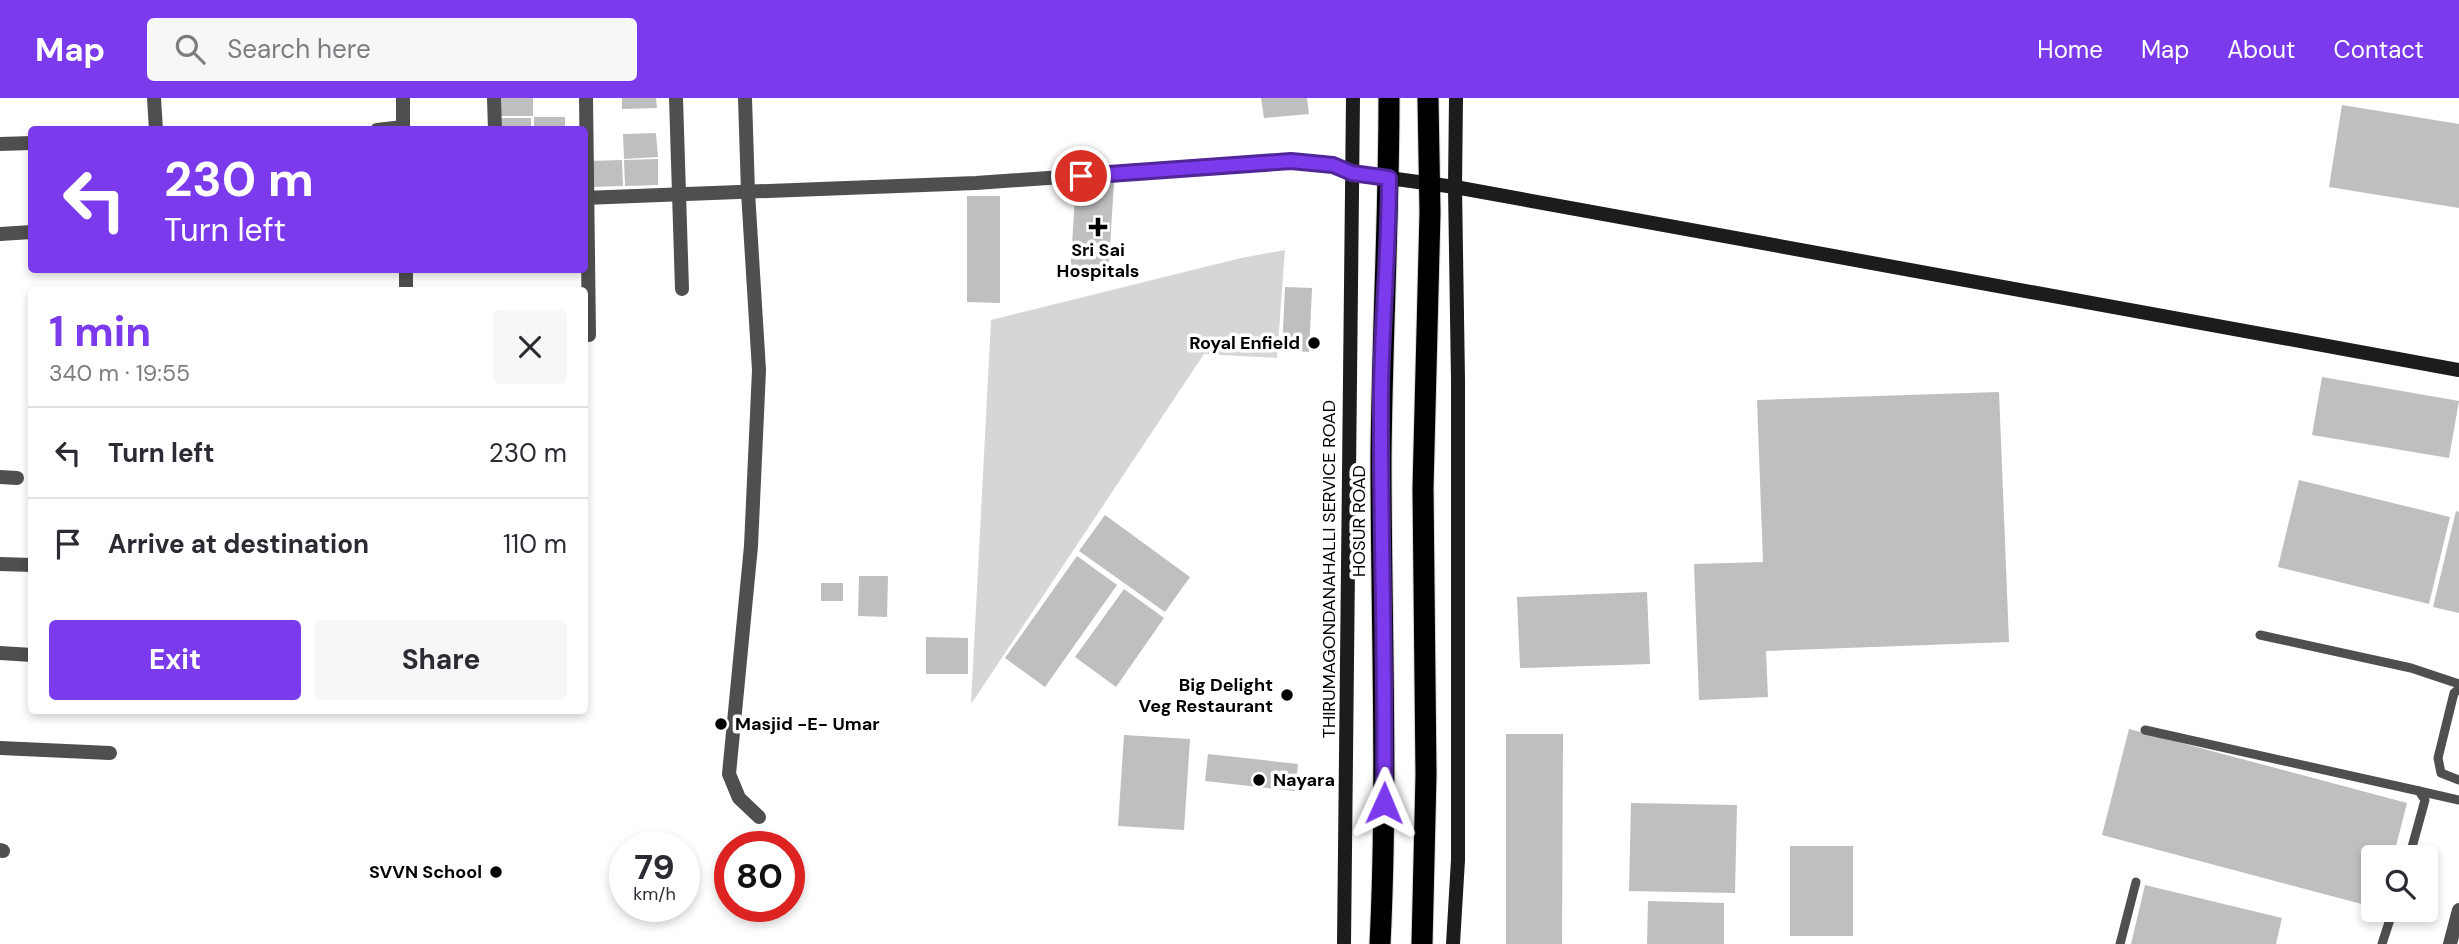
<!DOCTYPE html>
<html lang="en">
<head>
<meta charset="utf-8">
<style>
  body { margin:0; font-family:"DM Sans",sans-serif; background:#f7f7f7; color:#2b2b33; height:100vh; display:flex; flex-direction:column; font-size:26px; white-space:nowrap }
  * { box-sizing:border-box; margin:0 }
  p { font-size:23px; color:#7c7c81 }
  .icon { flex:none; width:38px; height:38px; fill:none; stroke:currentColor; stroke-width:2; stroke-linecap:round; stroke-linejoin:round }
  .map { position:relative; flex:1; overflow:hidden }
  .panel { position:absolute; left:28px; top:189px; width:560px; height:427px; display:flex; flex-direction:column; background:#fff; border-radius:7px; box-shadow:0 4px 10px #0003 }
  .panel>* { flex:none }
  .hud { position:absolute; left:28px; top:28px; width:560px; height:147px; border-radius:7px; box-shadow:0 4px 10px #0003; background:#7c3aed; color:#fff; overflow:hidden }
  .tools { position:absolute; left:2361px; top:747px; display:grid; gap:14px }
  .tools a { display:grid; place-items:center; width:77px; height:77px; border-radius:7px; background:#fff; box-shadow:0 4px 10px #0003; font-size:35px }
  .speed { position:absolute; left:609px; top:733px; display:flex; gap:14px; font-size:35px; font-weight:700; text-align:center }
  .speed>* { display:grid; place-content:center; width:91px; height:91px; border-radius:50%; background:#fff; box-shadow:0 4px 10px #0003; line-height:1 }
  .speed small { font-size:18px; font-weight:400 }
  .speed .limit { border:10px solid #d22; background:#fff; color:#111 }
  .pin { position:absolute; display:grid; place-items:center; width:60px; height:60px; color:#fff; margin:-30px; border:4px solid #fff; border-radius:50%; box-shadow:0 2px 7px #0007 }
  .me { position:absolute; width:77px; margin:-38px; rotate:1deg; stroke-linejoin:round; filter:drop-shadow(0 0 5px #0008) }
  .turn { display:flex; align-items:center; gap:24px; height:147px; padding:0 21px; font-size:32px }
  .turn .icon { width:91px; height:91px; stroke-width:2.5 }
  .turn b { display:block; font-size:49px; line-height:60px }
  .round { display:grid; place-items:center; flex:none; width:74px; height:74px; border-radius:7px; background:#f7f7f7 }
  .overview { display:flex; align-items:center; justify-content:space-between; height:119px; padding:0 21px }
  h1 { font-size:42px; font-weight:700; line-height:52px; color:#7c3aed }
  .action { display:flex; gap:14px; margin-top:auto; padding:14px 21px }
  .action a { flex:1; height:80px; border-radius:7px; background:#7c3aed; color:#fff; font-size:28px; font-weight:700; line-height:80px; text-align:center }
  .action a+a { background:#f7f7f7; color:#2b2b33 }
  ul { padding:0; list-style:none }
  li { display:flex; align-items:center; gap:21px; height:91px; padding:0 21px; border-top:2px solid #e1e1e2 }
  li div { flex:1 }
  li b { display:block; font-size:26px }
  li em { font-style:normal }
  header { display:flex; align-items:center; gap:42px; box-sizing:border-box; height:98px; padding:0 35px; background:#7c3aed; color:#fff }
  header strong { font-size:33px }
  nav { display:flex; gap:38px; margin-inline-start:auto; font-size:24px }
  .search { width:490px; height:63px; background:#f7f7f7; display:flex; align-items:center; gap:18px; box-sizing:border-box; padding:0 24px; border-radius:7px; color:#7c7c81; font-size:26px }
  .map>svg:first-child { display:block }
</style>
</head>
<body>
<header>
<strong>Map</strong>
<div class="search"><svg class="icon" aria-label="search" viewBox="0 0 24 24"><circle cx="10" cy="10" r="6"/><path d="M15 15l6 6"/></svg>Search here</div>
<nav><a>Home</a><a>Map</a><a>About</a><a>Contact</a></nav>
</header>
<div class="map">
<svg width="2459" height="846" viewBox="0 0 2459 846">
  <rect width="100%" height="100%" fill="#fff"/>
  <polygon fill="#d6d6d6" points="1285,152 1277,260 1204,256 971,606 991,222 1241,160"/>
  <g fill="#bfbfbf">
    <rect x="499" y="0" width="34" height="18"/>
    <polygon points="622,0 656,0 657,10 622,11"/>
    <polygon points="1261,0 1307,0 1309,16 1264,20"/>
    <polygon points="2342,7 2459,26 2459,110 2329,89"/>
    <rect x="534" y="19" width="31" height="13"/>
    <rect x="499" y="20" width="32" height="12"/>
    <polygon points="656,35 658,59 624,61 623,36"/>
    <polygon points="658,61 658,87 625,88 624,62"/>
    <polygon points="622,62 623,88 590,89 589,63"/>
    <polygon points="1076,82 1114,84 1108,181 1070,179"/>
    <polygon points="967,98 1000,98 1000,205 967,204"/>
    <polygon points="1285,189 1312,190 1309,254 1282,252"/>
    <polygon points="2322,279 2459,303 2449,360 2312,337"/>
    <polygon points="1999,294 2009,544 1766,553 1768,599 1699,602 1694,466 1763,464 1757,302"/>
    <polygon points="2299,382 2450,419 2429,506 2278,469"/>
    <polygon points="2456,413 2459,414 2459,515 2433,509"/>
    <polygon points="1105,417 1190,479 1165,514 1079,453"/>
    <polygon points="1077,458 1117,487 1045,589 1005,560"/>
    <polygon points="859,478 888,478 887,519 858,518"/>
    <rect x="821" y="485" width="22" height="18"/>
    <polygon points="1124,491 1164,520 1116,589 1075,559"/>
    <polygon points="1647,494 1650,566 1520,570 1517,499"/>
    <polygon points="926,539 968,540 968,576 926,576"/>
    <polygon points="2129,631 2407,705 2393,760 2373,760 2373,809 2102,737"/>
    <polygon points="1506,636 1563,636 1562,846 1506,846"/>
    <polygon points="1124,637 1190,641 1184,732 1118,728"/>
    <polygon points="1208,656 1298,666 1295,693 1205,683"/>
    <polygon points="1631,705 1737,707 1735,795 1629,793"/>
    <rect x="1790" y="748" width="63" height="90"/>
    <polygon points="2145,787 2282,820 2276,846 2131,846"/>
    <polygon points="1648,803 1724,805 1724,846 1647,846"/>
  </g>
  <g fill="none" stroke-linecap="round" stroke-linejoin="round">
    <g stroke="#dbdbdb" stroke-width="23">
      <g id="highway">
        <path d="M1380 846C1388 684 1381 522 1381 360 1382 240 1389 120 1389 0"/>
        <polyline points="1422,846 1426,677 1423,390 1430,115 1428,0"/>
      </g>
    </g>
    <g stroke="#4f4f4f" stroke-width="9">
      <polyline points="2260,537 2411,570 2459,586"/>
      <polyline points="2459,591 2454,595 2438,660 2441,675 2459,682"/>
      <polyline points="2145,632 2419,693 2425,702 2409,760"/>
      <polyline points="2419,693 2459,702"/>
      <polyline points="2120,846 2136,784"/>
      <polyline points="2382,846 2393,812"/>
    </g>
    <g stroke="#4f4f4f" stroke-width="14">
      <polyline points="154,0 156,32"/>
      <polyline points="494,0 495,32"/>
      <polyline points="586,0 589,237"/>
      <polyline points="676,0 682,191"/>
      <polyline points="745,0 748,94 759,272 751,448 729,676 739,700 759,719"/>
      <polyline points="377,32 403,29 403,0"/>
      <polyline points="0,46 32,45"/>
      <polyline points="584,100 976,85 1291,63 1333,67 1352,75"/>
      <polyline points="0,136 32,134"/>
      <polyline points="406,172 406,192"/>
      <polyline points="0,379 17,380"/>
      <polyline points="0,466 32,467"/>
      <polyline points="0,555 32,557"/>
      <polyline points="0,650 110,655"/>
      <polyline points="0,752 3,753"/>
      <polyline points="2450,846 2459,812"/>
    </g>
    <g stroke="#1c1c1c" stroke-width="14">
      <polyline points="1352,75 1455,89 2459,272"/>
      <polyline points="1344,846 1353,0"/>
      <polyline points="1453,846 1458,762 1458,282 1455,89 1456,0"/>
    </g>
    <use href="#highway" stroke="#000" stroke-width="21"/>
  </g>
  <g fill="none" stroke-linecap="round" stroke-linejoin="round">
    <g stroke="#51269a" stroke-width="18">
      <path id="route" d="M1081 78 1291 63 1333 67 1352 75 1389 80C1389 151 1382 222 1381 292 1380 430 1386 568 1384 705"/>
    </g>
    <use href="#route" stroke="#7c3aed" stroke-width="12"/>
  </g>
  <g fill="#000" stroke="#fff" stroke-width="2.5">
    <path d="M1094.5 118.5h7v7h7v7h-7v7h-7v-7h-7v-7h7z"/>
    <circle cx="1314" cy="245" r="7"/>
    <circle cx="1287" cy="597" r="7"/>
    <circle cx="721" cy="626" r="7"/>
    <circle cx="1259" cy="682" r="7"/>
    <circle cx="496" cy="774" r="7"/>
  </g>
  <g text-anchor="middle" stroke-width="7" stroke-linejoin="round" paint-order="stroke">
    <g font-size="18" font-weight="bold" fill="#000" stroke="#fff" text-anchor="end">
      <text x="1098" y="158" text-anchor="middle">Sri Sai<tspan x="1098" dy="21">Hospitals</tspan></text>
      <text x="1300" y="251">Royal Enfield</text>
      <text x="1273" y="593">Big Delight<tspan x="1273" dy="21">Veg Restaurant</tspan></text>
      <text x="735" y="632" text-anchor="start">Masjid -E- Umar</text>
      <text x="1273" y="688" text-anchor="start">Nayara</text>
      <text x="482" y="780">SVVN School</text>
    </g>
    <g font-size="18" fill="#000" stroke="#fff">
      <text transform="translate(1359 423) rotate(-90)" y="6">HOSUR ROAD</text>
      <text transform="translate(1329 471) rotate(-90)" y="6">THIRUMAGONDANAHALLI SERVICE ROAD</text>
    </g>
  </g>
</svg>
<div class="tools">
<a><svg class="icon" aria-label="search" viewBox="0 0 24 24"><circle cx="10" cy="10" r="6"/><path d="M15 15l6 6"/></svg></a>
</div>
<div class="speed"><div>79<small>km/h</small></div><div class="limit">80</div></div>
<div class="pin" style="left:1081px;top:78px;background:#d93025"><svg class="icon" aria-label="arrive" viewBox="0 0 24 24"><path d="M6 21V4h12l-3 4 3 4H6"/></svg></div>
<svg class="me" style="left:1384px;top:705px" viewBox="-20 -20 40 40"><path d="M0-17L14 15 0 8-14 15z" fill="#7c3aed" stroke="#fff" stroke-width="4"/></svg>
<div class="hud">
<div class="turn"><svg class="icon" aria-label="left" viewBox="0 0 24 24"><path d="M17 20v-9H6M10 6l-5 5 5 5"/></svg><div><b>230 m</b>Turn left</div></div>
</div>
<section class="panel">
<div class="overview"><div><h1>1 min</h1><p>340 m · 19:55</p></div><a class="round"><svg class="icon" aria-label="close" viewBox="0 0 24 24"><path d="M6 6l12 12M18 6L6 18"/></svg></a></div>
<ul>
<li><svg class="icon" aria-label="left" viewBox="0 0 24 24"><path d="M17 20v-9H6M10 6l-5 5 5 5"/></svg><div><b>Turn left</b></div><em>230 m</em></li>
<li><svg class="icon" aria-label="arrive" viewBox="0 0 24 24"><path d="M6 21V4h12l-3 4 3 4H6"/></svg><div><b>Arrive at destination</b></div><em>110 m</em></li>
</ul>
<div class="action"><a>Exit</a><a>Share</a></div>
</section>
</div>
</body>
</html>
